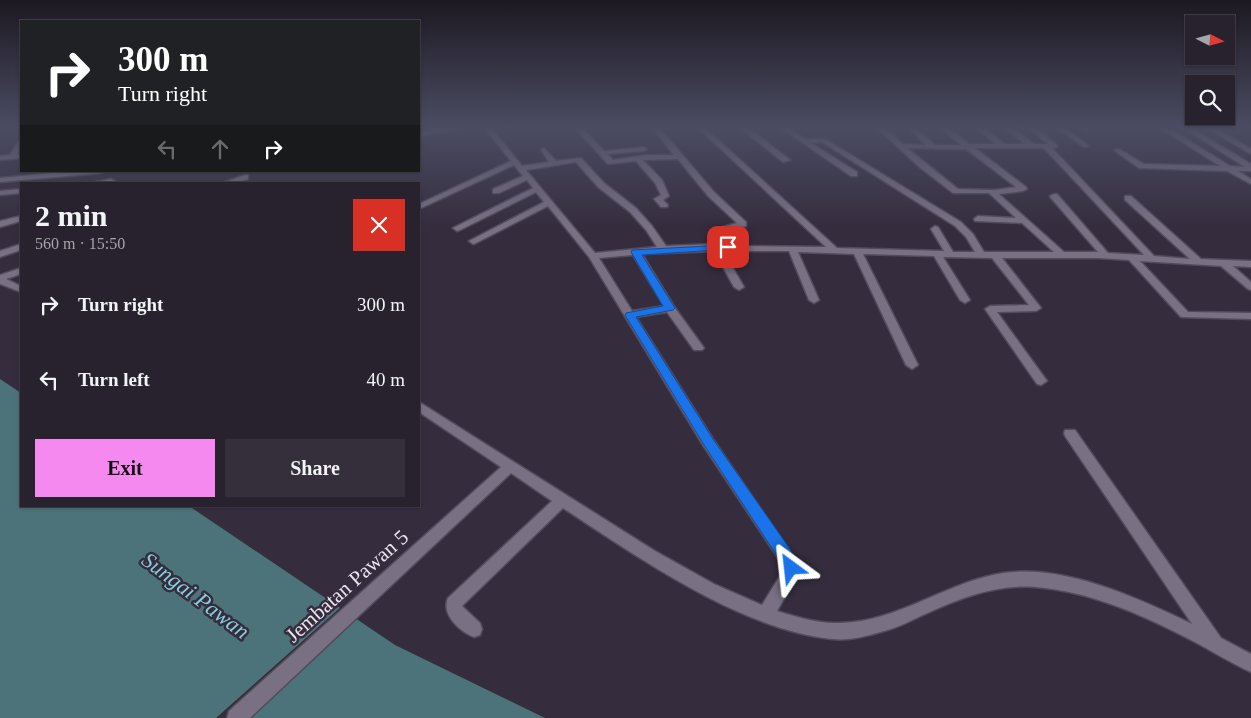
<!DOCTYPE html>
<html lang="en">
<head>
<meta charset="utf-8">
<style>
  body { margin:0; font-family:"Times New Roman",serif; background:#342f3a; color:#f1f3f6; height:100vh; display:flex; flex-direction:column; font-size:19px; white-space:nowrap }
  * { box-sizing:border-box; margin:0 }
  p { font-size:16px; color:#a5a4aa }
  .icon { flex:none; width:28px; height:28px; fill:none; stroke:currentColor; stroke-width:2; stroke-linecap:round; stroke-linejoin:round }
  .map { position:relative; flex:1; overflow:hidden }
  .details { position:absolute; left:20px; top:182px; width:400px; height:325px; display:flex; flex-direction:column; background:#28222e; border-radius:0px; box-shadow:0 1px 4px #0004,0 0 0 1px #443f4a }
  .details>* { flex:none }
  .guide { position:absolute; left:20px; top:20px; width:400px; height:152px; border-radius:0px; box-shadow:0 1px 4px #0004,0 0 0 1px #443f4a; background:#202124; color:#fff; overflow:hidden }
  .needle { width:32px; rotate:96deg }
  .tools { position:absolute; left:1185px; top:15px; display:grid; gap:10px }
  .tools a { display:grid; place-items:center; width:50px; height:50px; border-radius:0px; background:#28222e; box-shadow:0 1px 4px #0004,0 0 0 1px #443f4a; font-size:25px }
  .pin { position:absolute; display:grid; place-items:center; width:42px; height:42px; color:#fff; margin:-21px; border-radius:10px; box-shadow:0 2px 8px #0006 }
  .me { position:absolute; width:55px; margin:-28px; rotate:330deg; stroke-linejoin:round; filter:drop-shadow(0 0 4px #0008) }
  .turn { display:flex; align-items:center; gap:18px; height:105px; padding:0 15px; font-size:22px }
  .turn .icon { width:65px; height:65px; stroke-width:2.5 }
  .turn b { display:block; font-size:35px; line-height:42px }
  .lanes { display:flex; align-items:center; height:48px; padding:0 15px; background:#0003; justify-content:center; gap:25px; direction:ltr }
  .lanes .off { opacity:.35 }
  .round { display:grid; place-items:center; flex:none; width:52px; height:52px; border-radius:0px; background:#342f3a }
  .headline { display:flex; align-items:center; justify-content:space-between; height:85px; padding:0 15px }
  h1 { font-size:30px; font-weight:700; line-height:38px }
  .primary-button { display:flex; gap:10px; margin-top:auto; padding:10px 15px }
  .primary-button a { flex:1; height:58px; border-radius:0px; background:#f589ef; color:#111; font-size:20px; font-weight:700; line-height:58px; text-align:center }
  .primary-button a+a { background:#342f3a; color:#f1f3f6 }
  ul { padding:0; list-style:none }
  li { display:flex; align-items:center; gap:15px; height:75px; padding:0 15px }
  li div { flex:1 }
  li b { display:block; font-size:19px }
  li em { font-style:normal }
  .map>svg:first-child { display:block }
</style>
</head>
<body>
<div class="map">
<svg width="1251" height="718" viewBox="0 0 1251 718">
  <rect width="100%" height="100%" fill="#352d3e"/>
  <polygon fill="#4c727a" points="0,379 21,393 21,506 189,506 395,645 545,718 0,718"/>
  <polygon fill="#352d3e" points="342,606 354,614 240,718 216,718"/>
  <g fill="none" stroke-linecap="round" stroke-linejoin="round">
    <g stroke="#524b5a" stroke-width="3">
      <g id="minor">
        <polygon points="433,126 472,126 419,136 419,132 433,130 435,128"/>
        <path d="M483 126H490L522 166 549 162 541 150 544 148 556 161 581 158 604 183 636 208 652 226 666 246 716 244 735 246 723 227 737 223 708 196 678 159 643 160 662 180 669 196 663 200 668 205 667 207H661L654 199 661 195 655 183 636 161 608 164 573 126H580L604 151 644 147 647 149 644 151 608 154 613 160 646 155H674L651 126H658L714 192 746 222V226L732 229 744 246 826 247 696 126H703L837 248 944 251 931 229 935 226 938 227 953 252H975L966 237 955 226 822 142 811 143 857 172V176H851L778 126H786L805 139H825L961 222 973 234 984 252H1054L1022 223 975 221 974 219 978 216 1016 218 989 193H953L917 165 875 126H882L903 144 926 145 906 126H913L935 145H961L938 126H946L969 144H996L973 126H981L1005 144H1025L1003 126H1011L1034 144H1048L1027 126H1034L1057 145V147L1052 148 1154 256 1190 259 1125 200V196H1131L1201 259 1251 261V267L1233 266 1251 282V290L1248 289 1221 266 1140 261 1188 312 1251 313V319L1181 317 1129 260 1098 258H1002L1041 308 1036 311 997 312 1047 381 1041 385 1037 384 985 309 990 306 1029 305 992 258 943 257 970 300 965 303 960 300 934 256 863 254 918 365 912 369 906 365 854 254 798 252 819 300 814 303 809 300 789 251H723L744 287 739 290 734 287 714 251 642 254 675 308 704 348 702 350H694L667 312 636 317 713 439 797 562 799 572 777 611C797 617 819 624 840 623 898 622 946 582 1003 573 1064 564 1138 598 1192 624L1065 436 1064 433 1065 430H1075L1221 638 1251 654V672C1230 663 1211 650 1191 640 1143 615 1089 591 1035 587 995 584 958 599 923 615 910 621 897 628 884 631 868 636 849 641 832 639 741 630 638 557 563 508L462 606 480 623 482 629 480 635 474 637C459 631 441 614 448 598L552 501 511 473 250 718H227L229 711 501 467 419 412V402L655 551 714 584 762 605 783 571 782 564 703 445 589 257 548 206 476 243 473 244 469 241 544 202 536 192 460 230 457 231 453 228 533 188 527 180 499 193H493V189L523 176 514 165 419 209V204L511 161ZM907 148 966 149 1016 187 994 190 958 189ZM975 148H1044L1144 255 1108 253 1057 194H1054L1050 196 1051 198 1098 252H1064L999 194 1023 191 1027 189 1026 187ZM576 162 598 187 630 212 646 230 657 247 595 253 526 170ZM633 255 664 306 632 311 599 258Z"/>
        <polygon points="738,126 746,126 790,160 783,162"/>
        <polygon points="1054,126 1062,126 1089,146 1084,147"/>
        <polygon points="1078,126 1085,126 1089,130 1084,131"/>
        <polygon points="1157,126 1165,126 1230,166 1245,167 1180,126 1188,126 1251,164 1251,171 1238,171 1251,179 1251,184 1227,171 1139,168 1114,150 1119,149 1144,164 1220,166"/>
        <polygon points="1203,126 1211,126 1251,149 1251,154"/>
        <polygon points="21,140 21,147 17,154 21,154 21,158 0,160 0,156 10,155 19,141"/>
        <polygon points="73,171 105,171 101,173 0,182 0,178"/>
        <polygon points="245,175 248,175 248,179 232,184 220,184"/>
        <polygon points="111,179 115,181 114,183 86,184"/>
        <polygon points="21,189 21,193 0,195 0,191"/>
        <polygon points="21,216 21,221 0,227 0,221"/>
        <polygon points="21,244 21,250 0,257 0,251"/>
        <polygon points="21,268 21,274 6,279 21,286 21,292 0,284 0,275"/>
      </g>
    </g>
    <use href="#minor" fill="#797084" fill-rule="evenodd"/>
  </g>
  <linearGradient id="sky" x2="0" y2="1"><stop stop-color="#1d1922"/><stop offset="0.56" stop-color="#4b4c63"/><stop offset="1" stop-color="#4b4c63" stop-opacity="0"/></linearGradient>
  <rect width="1251" height="227" fill="url(#sky)"/>
  <polygon fill="#1a73e8" stroke="#114b97" points="728,245 733,247 731,249 642,255 675,308 673,310 636,317 713,439 790,549 799,568 797,572 791,574 786,572 779,559 704,445 625,315 626,313 663,306 631,252 632,250"/>
  <g text-anchor="middle" stroke-width="5" stroke-linejoin="round" paint-order="stroke">
    <g font-size="21" fill="#eae5f0" stroke="#352d3e">
      <text transform="translate(347 586) rotate(-42)" y="7">Jembatan Pawan 5</text>
    </g>
    <g font-size="22" font-style="italic" fill="#87cfde" stroke="#352d3e">
      <text transform="translate(196 595) rotate(37)" y="8">Sungai Pawan</text>
    </g>
  </g>
</svg>
<div class="tools">
<a><svg class="needle" viewBox="-14 -14 28 28"><path d="M0-13l5 13h-10z" fill="#e53935"/><path d="M0 13l5-13h-10z" fill="#a5a4aa"/></svg></a>
<a><svg class="icon" aria-label="search" viewBox="0 0 24 24"><circle cx="10" cy="10" r="6"/><path d="M15 15l6 6"/></svg></a>
</div>
<div class="pin" style="left:728px;top:247px;background:#d93025"><svg class="icon" aria-label="arrive" viewBox="0 0 24 24"><path d="M6 21V4h12l-3 4 3 4H6"/></svg></div>
<svg class="me" style="left:791px;top:568px" viewBox="-20 -20 40 40"><path d="M0-17L14 15 0 8-14 15z" fill="#1a73e8" stroke="#fff" stroke-width="4"/></svg>
<div class="guide">
<div class="turn"><svg class="icon" aria-label="right" viewBox="0 0 24 24"><path d="M7 20v-9h11M14 6l5 5-5 5"/></svg><div><b>300 m</b>Turn right</div></div>
<div class="lanes"><svg class="icon off" aria-label="left" viewBox="0 0 24 24"><path d="M17 20v-9H6M10 6l-5 5 5 5"/></svg><svg class="icon off" aria-label="ahead" viewBox="0 0 24 24"><path d="M12 20V5M6 11l6-6 6 6"/></svg><svg class="icon" aria-label="right" viewBox="0 0 24 24"><path d="M7 20v-9h11M14 6l5 5-5 5"/></svg></div>
</div>
<section class="details">
<div class="headline"><div><h1>2 min</h1><p>560 m · 15:50</p></div><a class="round" style="background:#d93025;color:#fff"><svg class="icon" aria-label="close" viewBox="0 0 24 24"><path d="M6 6l12 12M18 6L6 18"/></svg></a></div>
<ul>
<li><svg class="icon" aria-label="right" viewBox="0 0 24 24"><path d="M7 20v-9h11M14 6l5 5-5 5"/></svg><div><b>Turn right</b></div><em>300 m</em></li>
<li><svg class="icon" aria-label="left" viewBox="0 0 24 24"><path d="M17 20v-9H6M10 6l-5 5 5 5"/></svg><div><b>Turn left</b></div><em>40 m</em></li>
</ul>
<div class="primary-button"><a>Exit</a><a>Share</a></div>
</section>
</div>
</body>
</html>
